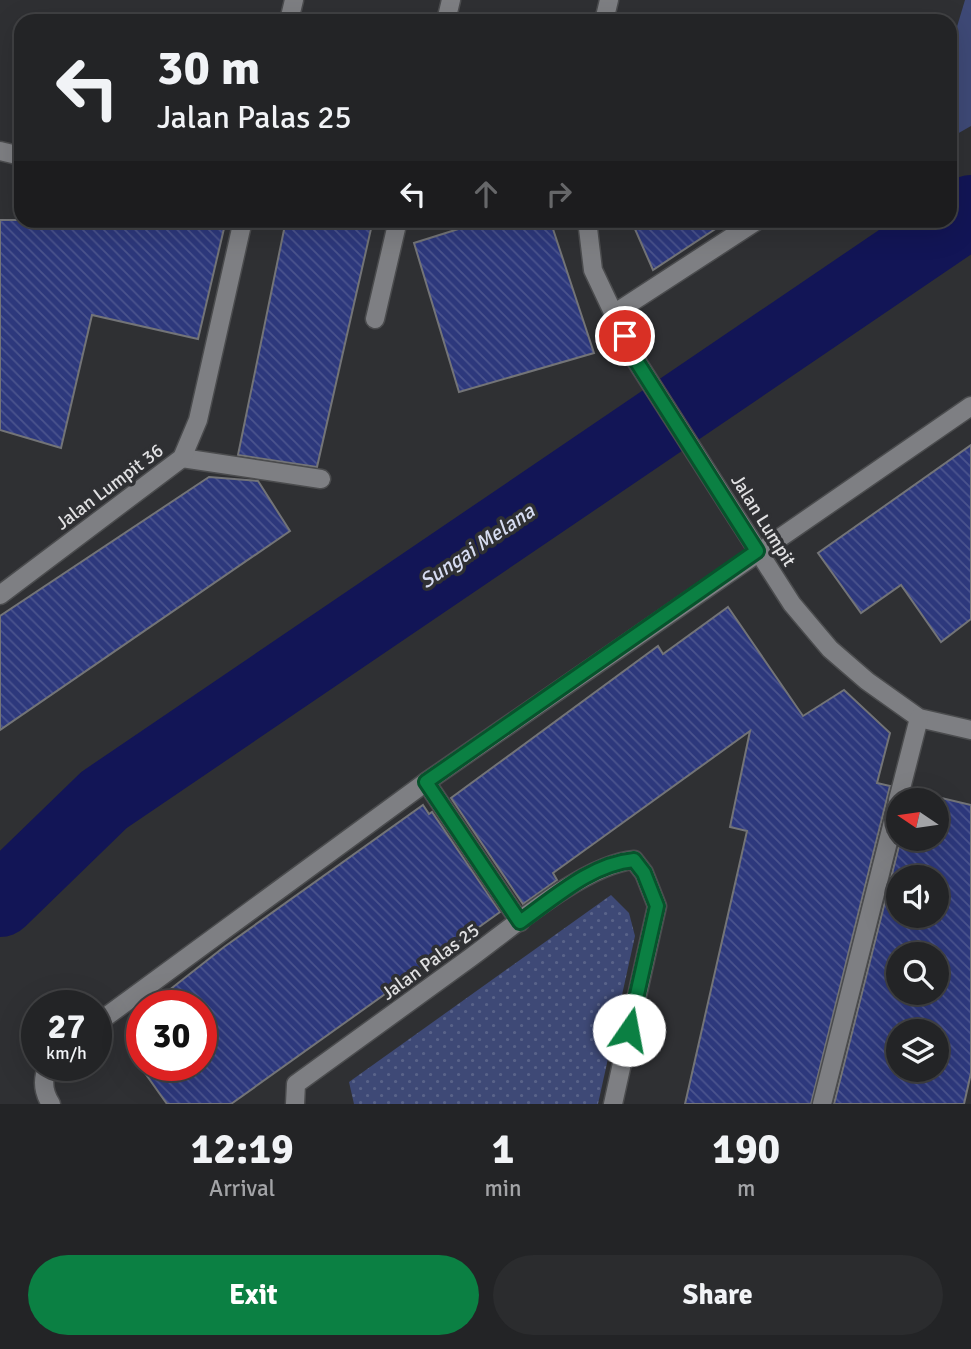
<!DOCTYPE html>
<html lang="en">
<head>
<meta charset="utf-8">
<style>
  body { margin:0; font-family:Signika,sans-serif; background:#2b2c2e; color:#f1f3f6; height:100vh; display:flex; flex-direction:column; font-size:26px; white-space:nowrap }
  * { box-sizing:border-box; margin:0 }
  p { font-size:23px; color:#a3a4a7 }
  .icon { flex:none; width:38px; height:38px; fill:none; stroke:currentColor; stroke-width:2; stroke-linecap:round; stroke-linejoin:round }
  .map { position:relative; height:1104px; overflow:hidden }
  .panel { display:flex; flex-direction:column; background:#232426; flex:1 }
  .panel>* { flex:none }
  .banner { position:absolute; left:14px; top:14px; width:943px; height:214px; border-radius:21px; box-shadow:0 7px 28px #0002,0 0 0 2px #404143; background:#232426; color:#f1f3f6; overflow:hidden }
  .needle { width:46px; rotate:283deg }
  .fabs { position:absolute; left:886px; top:788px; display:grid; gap:14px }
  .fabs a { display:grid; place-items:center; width:63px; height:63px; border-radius:50%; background:#232426; box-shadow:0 7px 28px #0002,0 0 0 2px #404143; font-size:35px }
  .speed { position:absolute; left:21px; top:990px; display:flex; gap:14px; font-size:35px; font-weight:700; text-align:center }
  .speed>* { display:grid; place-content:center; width:91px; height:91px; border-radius:50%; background:#232426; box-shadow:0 7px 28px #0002,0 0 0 2px #404143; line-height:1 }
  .speed small { font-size:18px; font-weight:400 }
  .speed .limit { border:10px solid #d22; background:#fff; color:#111 }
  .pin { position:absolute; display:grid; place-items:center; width:60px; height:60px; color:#fff; margin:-30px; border:4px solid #fff; border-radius:50%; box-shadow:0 2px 7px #0007 }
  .me { position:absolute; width:77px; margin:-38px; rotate:12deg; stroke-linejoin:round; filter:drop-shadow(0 0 5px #0008) }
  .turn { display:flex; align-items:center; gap:24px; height:147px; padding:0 28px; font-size:32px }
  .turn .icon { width:91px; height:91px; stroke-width:2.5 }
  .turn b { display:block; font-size:49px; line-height:60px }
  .lanes { display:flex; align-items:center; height:66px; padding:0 28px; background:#0003; justify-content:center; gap:35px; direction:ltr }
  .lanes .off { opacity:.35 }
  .eta { display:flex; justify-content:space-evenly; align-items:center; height:119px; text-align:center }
  .eta b { font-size:42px; font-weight:800; line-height:49px }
  .cta { display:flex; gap:14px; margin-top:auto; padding:14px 28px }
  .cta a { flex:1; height:80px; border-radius:42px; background:#0b8043; color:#fff; font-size:28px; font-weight:800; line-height:80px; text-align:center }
  .cta a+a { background:#2b2c2e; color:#f1f3f6 }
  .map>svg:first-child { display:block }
</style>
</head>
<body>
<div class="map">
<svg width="971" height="1104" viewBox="0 0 971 1104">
  <defs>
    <pattern id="park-dots" width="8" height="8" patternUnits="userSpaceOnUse" patternTransform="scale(1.75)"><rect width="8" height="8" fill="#3e4976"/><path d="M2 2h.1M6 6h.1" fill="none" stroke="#596389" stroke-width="1.8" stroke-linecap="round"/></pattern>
    <pattern id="building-back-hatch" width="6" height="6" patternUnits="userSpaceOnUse" patternTransform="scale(1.75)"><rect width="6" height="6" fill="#2d387c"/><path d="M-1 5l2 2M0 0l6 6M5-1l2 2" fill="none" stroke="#4b548e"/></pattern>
  </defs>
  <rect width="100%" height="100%" fill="#2f3033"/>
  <polygon fill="#3e4976" points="965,0 971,0 971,126 950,138 950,50"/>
  <polygon fill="url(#park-dots)" points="611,895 629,913 635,936 598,1104 354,1104 349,1082"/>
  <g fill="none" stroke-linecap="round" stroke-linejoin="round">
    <polyline stroke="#121556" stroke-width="72" points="0,901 104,800 971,211"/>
  </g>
  <g fill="url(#building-back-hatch)" stroke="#737477" stroke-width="2" fill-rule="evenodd">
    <polygon points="0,220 226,220 198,339 92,315 61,448 0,430"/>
    <polygon points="286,220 373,220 317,467 238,455"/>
    <polygon points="487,220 550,220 594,353 459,392 414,243"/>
    <polygon points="631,220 729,220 653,270"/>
    <polygon points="971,445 971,619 941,642 901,585 861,613 818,553"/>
    <polygon points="209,477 258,481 290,531 0,730 0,616"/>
    <polygon points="728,607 803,716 844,690 890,733 877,783 890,786 811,1104 685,1104 747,831 730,827 750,731 553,873 557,880 523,904 451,798 658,646 663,654"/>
    <path d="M912 791 971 805V1073L964 1104H834L901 838H936V800H910ZM898 877H936V915H898ZM898 954H936V992H898ZM898 1031H936V1069H898Z"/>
    <polygon points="423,805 429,814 432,812 500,912 231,1104 167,1104 140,1066 201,1066 201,1006 149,1006 224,947"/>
  </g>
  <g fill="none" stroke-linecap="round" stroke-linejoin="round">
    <g stroke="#4b4c4e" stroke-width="21">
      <g id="minor">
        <polyline points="289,21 294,0"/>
        <polyline points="446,21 451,0"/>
        <polyline points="604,21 609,0"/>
        <polyline points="0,151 21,156"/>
        <polyline points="587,220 593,270 635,359 792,604 830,649 867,681 919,718 971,730"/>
        <polyline points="615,313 758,220"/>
        <polyline points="375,319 398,220"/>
        <polyline points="182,458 321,479"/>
        <polyline points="0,595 182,458 198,420 243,220"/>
        <polyline points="426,782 520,922"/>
        <polyline points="898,800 919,718"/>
        <polyline points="96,1024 426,782 971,406"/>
        <path d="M48 1066C42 1079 43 1092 51 1104"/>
        <path d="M295 1104 296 1084C354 1042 412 1000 470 958 511 928 585 864 634 860L644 873 657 906 613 1104"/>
        <polyline points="822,1104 898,802"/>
      </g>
    </g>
    <use href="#minor" stroke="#7e7f83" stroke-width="18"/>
  </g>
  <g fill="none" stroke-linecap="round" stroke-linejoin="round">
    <g stroke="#07532c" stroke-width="18">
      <path id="route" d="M625 336 635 359 757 551 426 782 520 922C554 898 591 864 634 860L644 873 657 906 629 1030"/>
    </g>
    <use href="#route" stroke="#0b8043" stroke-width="12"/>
  </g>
  <g text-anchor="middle" stroke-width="7" stroke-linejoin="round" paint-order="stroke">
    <g font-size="19" fill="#dfdfe1" stroke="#2f3033">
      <text transform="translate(109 486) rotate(-37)" y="7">Jalan Lumpit 36</text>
      <text transform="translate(764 520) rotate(58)" y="7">Jalan Lumpit</text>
      <text transform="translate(430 961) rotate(-36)" y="7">Jalan Palas 25</text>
    </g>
    <g font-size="21" font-style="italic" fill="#d6dcf1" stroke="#2f3033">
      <text transform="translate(477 546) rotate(-34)" y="7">Sungai Melana</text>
    </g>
  </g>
</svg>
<div class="fabs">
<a><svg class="needle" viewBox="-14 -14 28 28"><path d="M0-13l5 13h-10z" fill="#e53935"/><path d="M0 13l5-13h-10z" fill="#a3a4a7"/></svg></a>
<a><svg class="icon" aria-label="sound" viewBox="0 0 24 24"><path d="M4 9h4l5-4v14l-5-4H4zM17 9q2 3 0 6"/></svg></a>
<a><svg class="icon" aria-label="search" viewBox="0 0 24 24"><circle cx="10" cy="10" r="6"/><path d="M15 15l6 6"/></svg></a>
<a><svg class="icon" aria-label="layers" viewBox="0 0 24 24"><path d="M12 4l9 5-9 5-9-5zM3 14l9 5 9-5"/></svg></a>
</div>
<div class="speed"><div>27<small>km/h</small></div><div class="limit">30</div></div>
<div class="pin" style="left:625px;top:336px;background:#d93025"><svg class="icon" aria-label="arrive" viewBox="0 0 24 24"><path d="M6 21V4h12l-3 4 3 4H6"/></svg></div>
<svg class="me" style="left:629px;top:1030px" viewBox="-20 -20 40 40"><circle r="19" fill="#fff"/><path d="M0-13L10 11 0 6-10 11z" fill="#0b8043"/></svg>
<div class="banner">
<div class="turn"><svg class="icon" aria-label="left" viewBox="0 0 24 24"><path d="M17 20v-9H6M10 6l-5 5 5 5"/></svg><div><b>30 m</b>Jalan Palas 25</div></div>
<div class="lanes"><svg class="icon" aria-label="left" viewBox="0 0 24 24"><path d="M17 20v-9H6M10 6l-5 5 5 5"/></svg><svg class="icon off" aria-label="ahead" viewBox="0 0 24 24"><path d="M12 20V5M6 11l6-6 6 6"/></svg><svg class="icon off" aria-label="right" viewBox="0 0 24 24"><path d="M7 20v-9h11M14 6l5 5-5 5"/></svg></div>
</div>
</div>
<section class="panel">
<div class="eta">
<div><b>12:19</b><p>Arrival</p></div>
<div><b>1</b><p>min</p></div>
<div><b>190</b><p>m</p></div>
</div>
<div class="cta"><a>Exit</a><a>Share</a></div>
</section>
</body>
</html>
